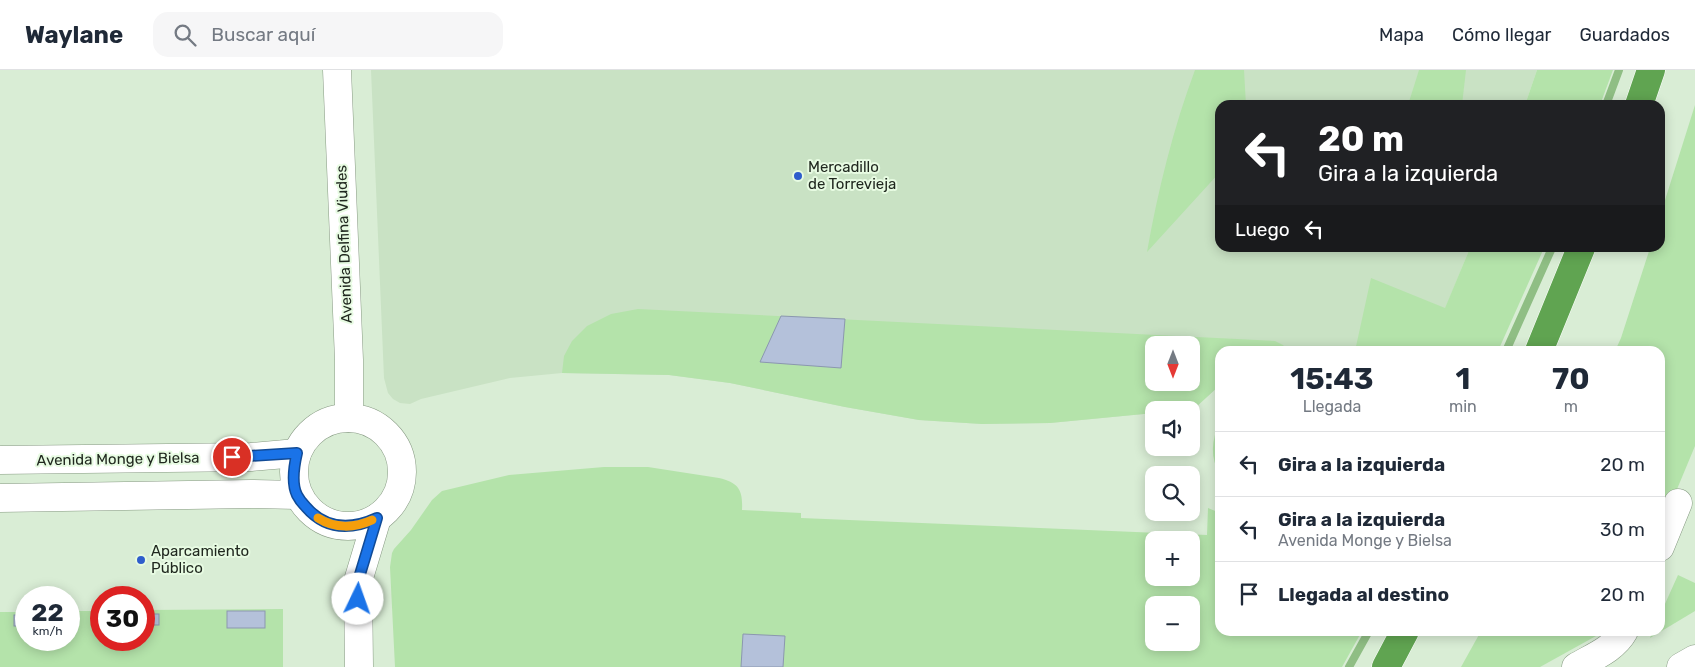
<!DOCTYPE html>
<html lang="es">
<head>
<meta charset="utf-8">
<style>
  body { margin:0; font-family:Rubik,sans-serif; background:#f6f6f7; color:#1f2937; height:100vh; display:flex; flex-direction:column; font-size:19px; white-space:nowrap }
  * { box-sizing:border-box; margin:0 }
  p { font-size:16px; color:#747a83 }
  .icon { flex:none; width:28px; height:28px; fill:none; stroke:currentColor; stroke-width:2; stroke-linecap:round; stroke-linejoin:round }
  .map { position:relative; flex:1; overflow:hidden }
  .details { position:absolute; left:1215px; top:276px; width:450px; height:290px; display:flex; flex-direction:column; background:#fff; border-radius:15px; box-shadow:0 2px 12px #0003 }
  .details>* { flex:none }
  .guide { position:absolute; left:1215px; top:30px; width:450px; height:152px; border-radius:15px; box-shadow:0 2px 12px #0003; background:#202124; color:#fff; overflow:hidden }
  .needle { width:32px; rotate:180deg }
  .controls { position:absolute; left:1145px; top:266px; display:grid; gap:10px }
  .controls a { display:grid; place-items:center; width:55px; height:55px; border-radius:10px; background:#fff; box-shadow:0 2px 12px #0003; font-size:25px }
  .speed { position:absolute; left:15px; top:516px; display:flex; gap:10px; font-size:25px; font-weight:700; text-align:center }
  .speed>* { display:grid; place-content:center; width:65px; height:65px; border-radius:50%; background:#fff; box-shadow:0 2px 12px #0003; line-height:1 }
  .speed small { font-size:12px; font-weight:400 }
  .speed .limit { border:8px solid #d22; background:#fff; color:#111 }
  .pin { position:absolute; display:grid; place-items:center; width:42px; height:42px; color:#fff; margin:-21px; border:2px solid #fff; border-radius:50%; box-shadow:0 1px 5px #0007 }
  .me { position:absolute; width:55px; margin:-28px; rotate:3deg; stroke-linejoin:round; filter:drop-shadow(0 0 4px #0008) }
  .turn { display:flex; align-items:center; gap:18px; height:105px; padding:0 20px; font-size:22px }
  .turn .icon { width:65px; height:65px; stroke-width:2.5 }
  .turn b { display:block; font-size:35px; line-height:42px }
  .then { display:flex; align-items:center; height:48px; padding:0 20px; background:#0003; gap:10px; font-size:19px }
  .eta { display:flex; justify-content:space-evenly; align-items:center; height:85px; text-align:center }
  .eta b { font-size:30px; font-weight:700; line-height:35px }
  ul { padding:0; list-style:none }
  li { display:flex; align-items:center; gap:15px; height:65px; padding:0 20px; border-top:1px solid #e0e1e3 }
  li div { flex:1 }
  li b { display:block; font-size:19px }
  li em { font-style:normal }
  header { display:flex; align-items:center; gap:30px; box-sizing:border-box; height:70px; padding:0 25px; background:#fff; border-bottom:1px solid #e0e1e3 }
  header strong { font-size:24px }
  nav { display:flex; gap:28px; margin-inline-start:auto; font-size:18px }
  .search { width:350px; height:45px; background:#f6f6f7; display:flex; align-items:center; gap:12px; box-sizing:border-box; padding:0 18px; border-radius:15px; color:#747a83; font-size:19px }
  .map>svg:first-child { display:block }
</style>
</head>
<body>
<header>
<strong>Waylane</strong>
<div class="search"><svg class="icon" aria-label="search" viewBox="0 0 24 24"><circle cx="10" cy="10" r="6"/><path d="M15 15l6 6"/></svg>Buscar aquí</div>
<nav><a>Mapa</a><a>Cómo llegar</a><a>Guardados</a></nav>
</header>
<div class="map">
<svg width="1695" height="597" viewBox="0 0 1695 597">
  <rect width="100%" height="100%" fill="#d9edd5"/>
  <path fill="#c9e2c4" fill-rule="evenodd" d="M371 0H1537L1525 35H1220V178H1470L1445 239 1427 231 1406 281H1220V315L1196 337 1188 340H1154V343L1050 353 982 354 919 350 845 337 730 313 669 305 562 303 510 308 421 329 410 334 400 333 393 329 388 323 384 308ZM1154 275H1191V312H1154Z"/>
  <g fill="#b4e3aa" fill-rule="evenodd">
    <path d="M1195 0H1244L1246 35H1220V102L1147 182C1158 120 1173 59 1195 0Z"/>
    <polygon points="1419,0 1466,0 1462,35 1408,35"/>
    <polygon points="1537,0 1613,0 1600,35 1525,35"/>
    <polygon points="1695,35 1695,376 1660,460 1660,281 1615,281 1621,268 1650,178 1660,178 1660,146"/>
    <polygon points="1470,178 1544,178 1498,281 1355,281 1371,208 1445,238"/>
    <path d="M638 239 1275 271 1283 275 1288 281H1220V315L1196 337 1188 340H1154V343L1050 353 982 354 919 350 845 337 730 313 669 305 562 303 564 286 572 271 587 256 611 244ZM1154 275H1191V312H1154Z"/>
    <path d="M1220 352V405C1210 388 1211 370 1220 352Z"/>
    <path d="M604 397H648L719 408C739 413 743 420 742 440L801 443V448L1207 465 1208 438 1220 443V561H1362L1342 597H395L390 497 392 483 394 479 411 460 432 430 442 421 509 405ZM1154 470H1191V508H1154ZM1154 535H1191V572H1154Z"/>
    <polygon points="1678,505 1695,513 1695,541 1650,568 1653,561 1660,561 1660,545"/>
    <polygon points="283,539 283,597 0,597 0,542 26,542 26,570 69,570 69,541 101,541 101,570 144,570 144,540"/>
    <polygon points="1481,561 1605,561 1540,597 1461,597"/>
  </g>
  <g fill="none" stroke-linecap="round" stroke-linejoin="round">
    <g stroke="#8fbe84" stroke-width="8">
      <polyline points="1606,35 1619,0"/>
      <polyline points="1506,281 1552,178"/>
      <polyline points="1349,597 1369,561"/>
    </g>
  </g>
  <g fill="#b4c1da" stroke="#8b97af">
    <polygon points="781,246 845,249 841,298 760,292"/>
    <rect x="227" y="541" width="38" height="17"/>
    <rect x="144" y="544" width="15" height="11"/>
    <rect x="14" y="545" width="12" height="11"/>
    <rect x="94" y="545" width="7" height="10"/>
    <polygon points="743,564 785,566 783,597 741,597"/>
  </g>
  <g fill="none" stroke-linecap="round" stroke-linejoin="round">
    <g stroke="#879a83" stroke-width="29">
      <g id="minor">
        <polyline points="337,0 349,290 349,348"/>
        <circle cx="348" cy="402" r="54"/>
        <polyline points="0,390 251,387 297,383"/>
        <polyline points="0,428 251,424 297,425"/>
        <polyline points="1660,477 1678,433"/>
        <polyline points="359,597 358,511 377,448"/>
        <path d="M1576 597C1593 587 1614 579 1624 561"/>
        <polyline points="1681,597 1695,589"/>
      </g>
    </g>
    <g stroke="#fff" stroke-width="29">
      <g id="highway">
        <polyline points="1639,35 1651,0"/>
        <polyline points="1539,281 1581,178"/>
        <polyline points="1386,597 1405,561"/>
      </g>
    </g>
    <use href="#minor" stroke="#fff" stroke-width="28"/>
    <use href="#highway" stroke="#60a451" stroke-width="28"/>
  </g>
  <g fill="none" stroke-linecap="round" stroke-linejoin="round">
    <g stroke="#114b97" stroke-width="12">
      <path id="route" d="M232 387 297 383C294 396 291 413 297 425 299 429 303 434 306 437 326 460 351 460 377 448L358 511V529"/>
    </g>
    <use href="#route" stroke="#1a73e8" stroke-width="9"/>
    <path stroke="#f59e0b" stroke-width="9" d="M318 448C335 459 355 458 372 450"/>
  </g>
  <g fill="#2e5dcc" stroke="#e7fbe2" stroke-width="2">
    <circle cx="798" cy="106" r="5"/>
    <circle cx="141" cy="490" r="5"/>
  </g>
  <g text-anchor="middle" stroke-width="4" stroke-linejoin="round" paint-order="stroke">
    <g font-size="15" fill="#20281f" stroke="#e7fbe2" text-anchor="start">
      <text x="808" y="102">Mercadillo<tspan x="808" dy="17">de Torrevieja</tspan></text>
      <text x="151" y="486">Aparcamiento<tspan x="151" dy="17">Público</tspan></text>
    </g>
    <g font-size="15" fill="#20281f" stroke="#e7fbe2">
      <text transform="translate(344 174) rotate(-92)" y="5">Avenida Delfina Viudes</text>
      <text transform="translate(118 389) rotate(-1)" y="5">Avenida Monge y Bielsa</text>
    </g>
  </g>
</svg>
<div class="controls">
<a><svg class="needle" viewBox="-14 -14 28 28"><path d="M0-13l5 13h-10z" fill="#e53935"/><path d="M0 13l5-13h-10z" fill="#747a83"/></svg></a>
<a><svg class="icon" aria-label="sound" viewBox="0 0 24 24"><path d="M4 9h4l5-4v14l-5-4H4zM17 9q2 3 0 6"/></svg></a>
<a><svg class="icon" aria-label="search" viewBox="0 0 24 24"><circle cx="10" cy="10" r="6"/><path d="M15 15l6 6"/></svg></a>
<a>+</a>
<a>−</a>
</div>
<div class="speed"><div>22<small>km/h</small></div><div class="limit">30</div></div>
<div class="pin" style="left:232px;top:387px;background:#d93025"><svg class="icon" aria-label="arrive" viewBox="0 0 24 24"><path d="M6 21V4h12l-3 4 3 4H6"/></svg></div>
<svg class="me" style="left:358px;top:529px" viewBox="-20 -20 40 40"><circle r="19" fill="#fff"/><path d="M0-13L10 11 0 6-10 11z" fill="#1a73e8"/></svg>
<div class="guide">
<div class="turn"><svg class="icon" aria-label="left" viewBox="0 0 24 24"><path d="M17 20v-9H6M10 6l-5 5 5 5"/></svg><div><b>20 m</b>Gira a la izquierda</div></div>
<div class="then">Luego<svg class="icon" aria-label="left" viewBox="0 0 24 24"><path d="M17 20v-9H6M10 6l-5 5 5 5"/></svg></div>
</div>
<section class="details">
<div class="eta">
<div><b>15:43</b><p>Llegada</p></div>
<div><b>1</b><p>min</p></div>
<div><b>70</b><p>m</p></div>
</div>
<ul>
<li><svg class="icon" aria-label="left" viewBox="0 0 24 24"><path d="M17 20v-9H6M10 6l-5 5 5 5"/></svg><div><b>Gira a la izquierda</b></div><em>20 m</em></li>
<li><svg class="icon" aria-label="left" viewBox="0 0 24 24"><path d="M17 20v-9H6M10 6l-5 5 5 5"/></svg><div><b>Gira a la izquierda</b><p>Avenida Monge y Bielsa</p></div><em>30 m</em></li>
<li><svg class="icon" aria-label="arrive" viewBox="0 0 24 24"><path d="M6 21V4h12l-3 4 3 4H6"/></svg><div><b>Llegada al destino</b></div><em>20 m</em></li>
</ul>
</section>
</div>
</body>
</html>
